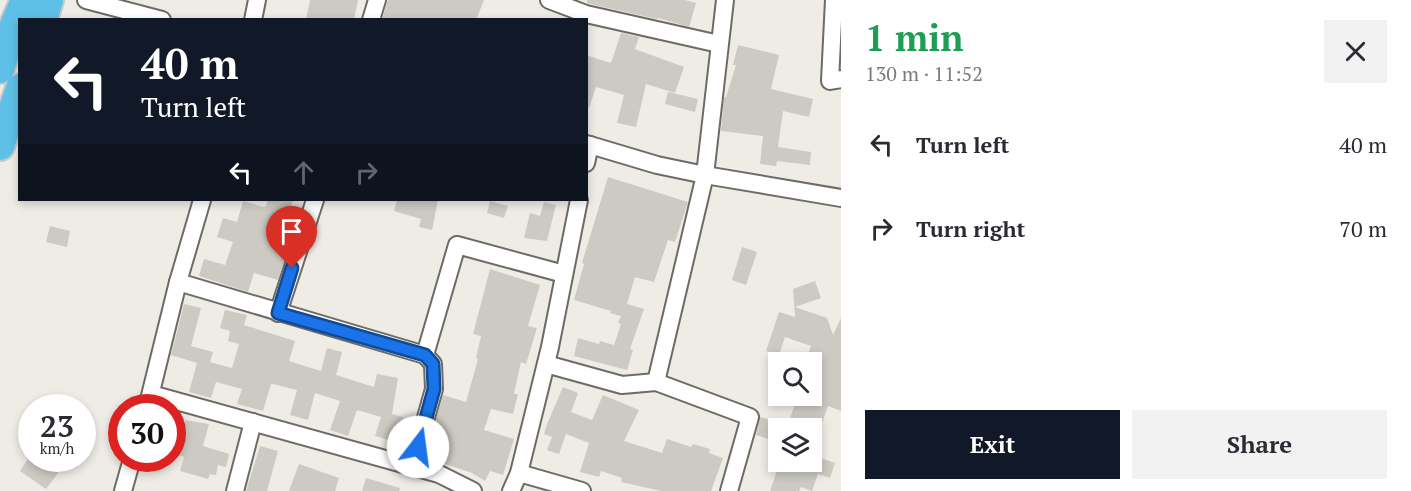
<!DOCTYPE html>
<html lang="en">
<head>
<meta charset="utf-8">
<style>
  body { margin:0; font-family:"PT Serif",serif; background:#f2f2f3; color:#2b2b33; height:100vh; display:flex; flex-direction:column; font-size:22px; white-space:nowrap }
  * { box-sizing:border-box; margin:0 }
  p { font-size:20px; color:#7c7c81 }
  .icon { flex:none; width:33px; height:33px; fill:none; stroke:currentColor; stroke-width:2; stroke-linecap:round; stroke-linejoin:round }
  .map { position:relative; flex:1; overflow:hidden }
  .panel { display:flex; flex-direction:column; background:#fff; width:570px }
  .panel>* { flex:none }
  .guide { position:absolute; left:18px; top:18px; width:570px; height:183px; border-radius:0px; box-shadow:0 3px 9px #0003; background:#111827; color:#fff; overflow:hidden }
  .fabs { position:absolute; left:768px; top:352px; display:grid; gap:12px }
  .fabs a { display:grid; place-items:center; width:54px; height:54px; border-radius:0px; background:#fff; box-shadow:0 3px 9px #0003; font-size:30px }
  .speed { position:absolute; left:18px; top:394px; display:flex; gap:12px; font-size:30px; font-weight:700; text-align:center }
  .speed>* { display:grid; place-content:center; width:78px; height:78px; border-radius:50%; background:#fff; box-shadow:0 3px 9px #0003; line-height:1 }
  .speed small { font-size:15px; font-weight:400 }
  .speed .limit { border:9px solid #d22; background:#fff; color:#111 }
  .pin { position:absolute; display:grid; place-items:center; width:51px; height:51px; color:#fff; margin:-62px -26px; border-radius:50% 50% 50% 0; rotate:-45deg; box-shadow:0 0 6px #0007 }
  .pin .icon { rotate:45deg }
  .me { position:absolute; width:66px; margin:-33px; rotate:15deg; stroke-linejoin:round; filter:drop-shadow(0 0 4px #0008) }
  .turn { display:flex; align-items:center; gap:21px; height:126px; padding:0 24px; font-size:27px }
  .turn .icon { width:78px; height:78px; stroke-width:2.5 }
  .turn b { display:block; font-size:42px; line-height:51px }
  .lanes { display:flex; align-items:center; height:57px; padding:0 24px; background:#0003; justify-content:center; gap:30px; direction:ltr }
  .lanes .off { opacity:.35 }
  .round { display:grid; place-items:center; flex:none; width:63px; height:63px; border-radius:0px; background:#f2f2f3 }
  .headline { display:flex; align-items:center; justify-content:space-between; height:102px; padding:0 24px }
  h1 { font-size:36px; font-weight:600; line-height:45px; color:#1e9e55 }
  .cta { display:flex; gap:12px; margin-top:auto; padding:12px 24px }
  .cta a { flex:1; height:69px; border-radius:0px; background:#111827; color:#fff; font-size:24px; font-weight:600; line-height:69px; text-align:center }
  .cta a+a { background:#f2f2f3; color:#2b2b33 }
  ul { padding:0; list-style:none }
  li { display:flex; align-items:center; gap:18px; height:84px; padding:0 24px }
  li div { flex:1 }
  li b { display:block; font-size:22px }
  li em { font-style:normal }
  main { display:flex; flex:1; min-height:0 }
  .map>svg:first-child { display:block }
</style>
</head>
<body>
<main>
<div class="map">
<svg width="841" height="491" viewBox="0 0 841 491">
  <rect width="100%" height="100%" fill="#efece6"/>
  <g fill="#cdcac4">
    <polygon points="310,0 358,0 354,20 306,20"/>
    <polygon points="388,0 484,0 476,20 382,20"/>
    <polygon points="587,0 685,0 696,3 689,27 658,18 657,19 595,5 587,3"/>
    <polygon points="621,33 639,37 635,49 684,67 675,93 646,84 636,127 617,123 624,95 596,87 589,108 586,107 586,55 611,63"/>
    <polygon points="738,45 779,55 771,89 813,99 809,117 783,111 778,147 811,152 810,165 777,161 776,166 760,164 763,136 721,131 724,97 726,97 736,65 733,65"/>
    <polygon points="668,92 698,99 695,112 665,104"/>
    <polygon points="608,177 688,202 675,242 668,240 654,282 635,277 627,304 644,309 630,349 633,350 627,370 574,356 578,338 599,344 600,341 614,345 621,324 618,323 621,316 610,313 611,311 574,300 584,264 582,263"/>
    <polygon points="268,200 293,200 289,213 299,216 278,280 254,273 248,292 199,276 204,259 225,265 233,242 217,237 223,218 237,222 243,201 264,207 266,206"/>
    <polygon points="397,200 438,200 432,230 419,227 421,219 394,211"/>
    <polygon points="490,201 508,206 504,218 487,213"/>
    <polygon points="544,202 556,205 547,241 524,238 530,213 540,216"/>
    <polygon points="50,226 70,231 67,247 46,242"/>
    <polygon points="742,247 757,252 746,285 732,280"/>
    <polygon points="490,269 540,285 528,326 537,328 526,364 521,362 514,394 518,394 513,414 491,409 484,430 514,439 503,475 490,471 485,481 472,473 436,461 438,455 429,452 434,438 431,437 443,395 466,402 478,359 476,358 481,336 473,334"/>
    <polygon points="815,281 821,298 795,307 827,318 833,335 841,318 841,411 828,406 820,429 786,429 798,396 812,396 812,363 805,363 811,346 785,337 779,355 766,351 779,312 795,317 793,289"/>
    <polygon points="184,304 201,308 191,346 213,352 210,362 232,368 239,344 228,341 230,331 220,328 225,310 247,315 244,325 295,341 289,361 321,371 327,348 342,352 336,375 374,387 377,374 398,378 392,414 403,417 396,442 375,436 381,417 357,410 348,436 330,430 340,401 315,393 308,420 290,415 297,390 273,384 271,384 263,411 237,404 242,389 216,382 211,398 189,392 197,363 171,355"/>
    <polygon points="563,387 578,393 571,412 592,420 603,395 639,410 624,441 662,453 667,439 691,447 693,444 710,449 709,453 723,458 711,491 661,491 621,482 622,478 601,471 599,477 580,472 589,443 566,434 559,454 547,450 552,437 544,434 547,424"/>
    <polygon points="760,417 778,422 778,442 756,435"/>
    <polygon points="185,420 209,424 203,446 229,454 226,467 218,465 216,475 210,474 208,479 180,471 184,457 176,454"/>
    <polygon points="260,446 278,451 267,491 246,491"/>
    <polygon points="812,455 835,463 830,478 818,474 812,491 801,487 799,491 770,491 780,462 812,462"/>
    <polygon points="30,456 46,468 53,459 59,459 65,464 46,489 20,471"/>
    <polygon points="299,464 339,478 335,491 289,491"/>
    <polygon points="366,478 400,488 399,491 362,491"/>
  </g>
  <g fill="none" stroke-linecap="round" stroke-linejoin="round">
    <g stroke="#6d6b66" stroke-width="20">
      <g id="minor">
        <polyline points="86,0 162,20"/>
        <polyline points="549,0 586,14 719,44"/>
        <polyline points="725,0 705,175 841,198"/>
        <polyline points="834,0 830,81 841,79"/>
        <polyline points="253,20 257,0"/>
        <polyline points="371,20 377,0"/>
        <polyline points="586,144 590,145 586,163"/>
        <polyline points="590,145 657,165 705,175 656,382 750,417 729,491"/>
        <polyline points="178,282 425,355 433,364 434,389 412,467"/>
        <polyline points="278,313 315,200"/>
        <polyline points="425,355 457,245 564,274"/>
        <polyline points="546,364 622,385 656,382"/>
        <polyline points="151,394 439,474 473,491"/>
        <polyline points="147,408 178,282 202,200"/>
        <polyline points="519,473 582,491"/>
        <polyline points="123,491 132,459"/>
        <polyline points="235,491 253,422"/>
        <polyline points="511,491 519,473 550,347 579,200"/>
      </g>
    </g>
    <g stroke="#c8c8c8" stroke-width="32">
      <g id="trunk">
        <polyline points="43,20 49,0"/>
        <polyline points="0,69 14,25 25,0"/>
        <polyline points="0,146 20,88"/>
      </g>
    </g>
    <use href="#minor" stroke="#fff" stroke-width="16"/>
    <use href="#trunk" stroke="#5ec0e6" stroke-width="28"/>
  </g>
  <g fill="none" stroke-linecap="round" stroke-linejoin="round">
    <g stroke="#114b97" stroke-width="15">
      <polyline id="route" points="292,268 278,313 425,355 433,364 434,389 418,447"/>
    </g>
    <use href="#route" stroke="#1a73e8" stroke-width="10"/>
  </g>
</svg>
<div class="fabs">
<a><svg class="icon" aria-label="search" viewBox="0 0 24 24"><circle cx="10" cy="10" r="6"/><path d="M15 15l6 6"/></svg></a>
<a><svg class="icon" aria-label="layers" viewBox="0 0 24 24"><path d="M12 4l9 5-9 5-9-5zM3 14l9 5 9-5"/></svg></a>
</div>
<div class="speed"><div>23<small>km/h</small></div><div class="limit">30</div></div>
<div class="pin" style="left:292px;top:268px;background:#d93025"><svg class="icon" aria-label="arrive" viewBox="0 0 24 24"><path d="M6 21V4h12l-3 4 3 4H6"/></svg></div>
<svg class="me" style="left:418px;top:447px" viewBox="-20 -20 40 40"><circle r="19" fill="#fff"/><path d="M0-13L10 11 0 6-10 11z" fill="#1a73e8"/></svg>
<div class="guide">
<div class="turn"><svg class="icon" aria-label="left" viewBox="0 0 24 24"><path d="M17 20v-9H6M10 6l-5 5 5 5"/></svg><div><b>40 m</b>Turn left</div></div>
<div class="lanes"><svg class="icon" aria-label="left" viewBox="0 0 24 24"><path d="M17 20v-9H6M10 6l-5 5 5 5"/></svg><svg class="icon off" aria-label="ahead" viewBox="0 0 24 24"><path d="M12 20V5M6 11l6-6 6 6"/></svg><svg class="icon off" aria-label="right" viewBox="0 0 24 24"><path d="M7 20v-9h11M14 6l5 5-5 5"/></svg></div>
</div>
</div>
<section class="panel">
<div class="headline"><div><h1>1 min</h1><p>130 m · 11:52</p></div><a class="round"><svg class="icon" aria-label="close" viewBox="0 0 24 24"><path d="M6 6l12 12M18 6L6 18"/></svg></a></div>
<ul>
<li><svg class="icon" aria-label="left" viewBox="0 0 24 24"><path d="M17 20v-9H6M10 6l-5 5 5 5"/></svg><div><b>Turn left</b></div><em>40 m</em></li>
<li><svg class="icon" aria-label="right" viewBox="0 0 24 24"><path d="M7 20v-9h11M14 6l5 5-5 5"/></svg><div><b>Turn right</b></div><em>70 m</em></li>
</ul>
<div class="cta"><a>Exit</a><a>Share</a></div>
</section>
</main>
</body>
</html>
